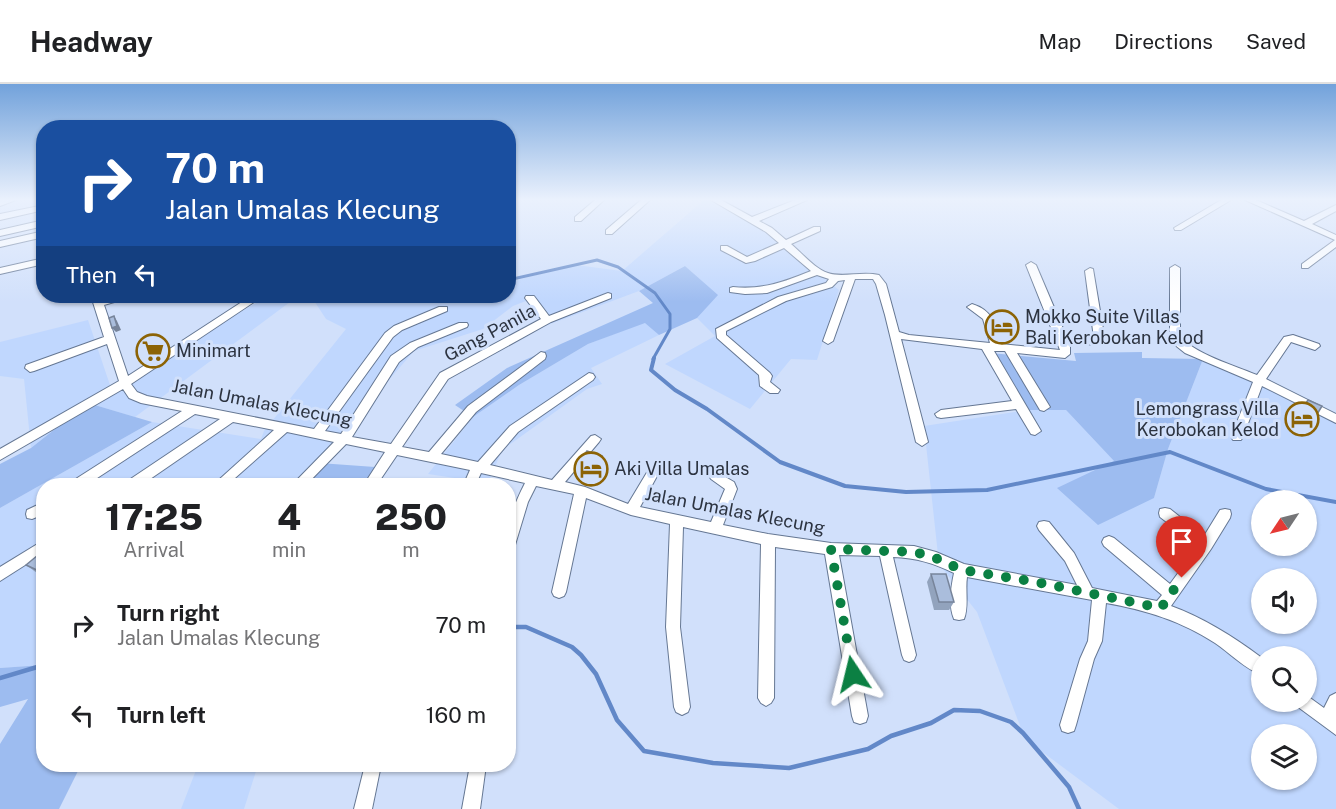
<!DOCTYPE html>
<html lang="en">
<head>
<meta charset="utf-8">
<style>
  body { margin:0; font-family:"Public Sans",sans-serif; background:#f2f2f2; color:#202124; height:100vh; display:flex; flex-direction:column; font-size:22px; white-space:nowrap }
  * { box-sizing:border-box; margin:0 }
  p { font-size:20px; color:#757577 }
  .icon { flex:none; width:33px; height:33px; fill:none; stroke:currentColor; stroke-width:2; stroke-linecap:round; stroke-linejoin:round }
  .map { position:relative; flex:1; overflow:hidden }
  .details { position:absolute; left:36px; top:394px; width:480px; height:294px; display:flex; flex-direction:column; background:#fff; border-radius:24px; box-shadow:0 2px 4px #0004 }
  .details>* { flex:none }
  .guide { position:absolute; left:36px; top:36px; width:480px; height:183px; border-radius:24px; box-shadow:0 2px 4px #0004; background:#1a4fa0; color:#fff; overflow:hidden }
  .needle { width:39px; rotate:235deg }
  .controls { position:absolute; left:1251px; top:406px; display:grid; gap:12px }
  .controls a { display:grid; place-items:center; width:66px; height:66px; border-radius:50%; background:#fff; box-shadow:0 2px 4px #0004; font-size:30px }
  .pin { position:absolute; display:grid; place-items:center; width:51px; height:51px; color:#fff; margin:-62px -26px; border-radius:50% 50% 50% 0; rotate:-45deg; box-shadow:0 0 6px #0007 }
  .pin .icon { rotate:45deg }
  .me { position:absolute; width:66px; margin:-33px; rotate:350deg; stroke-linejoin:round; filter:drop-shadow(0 0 4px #0008) }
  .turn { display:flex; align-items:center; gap:21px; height:126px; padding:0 30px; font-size:27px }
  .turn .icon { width:78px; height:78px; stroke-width:2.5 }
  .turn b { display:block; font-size:42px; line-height:51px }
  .then { display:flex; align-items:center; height:57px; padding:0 30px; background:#0003; gap:12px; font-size:22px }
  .eta { display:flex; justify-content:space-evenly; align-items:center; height:102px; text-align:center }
  .eta b { font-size:36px; font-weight:800; line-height:42px }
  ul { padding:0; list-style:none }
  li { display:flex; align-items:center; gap:18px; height:90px; padding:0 30px }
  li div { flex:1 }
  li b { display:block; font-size:22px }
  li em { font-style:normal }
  header { display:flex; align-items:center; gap:36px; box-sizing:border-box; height:84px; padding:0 30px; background:#fff; border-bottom:2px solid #e0e0e0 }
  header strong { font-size:28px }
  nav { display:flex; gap:33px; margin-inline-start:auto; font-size:21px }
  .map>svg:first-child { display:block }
</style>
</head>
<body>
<header>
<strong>Headway</strong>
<nav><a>Map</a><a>Directions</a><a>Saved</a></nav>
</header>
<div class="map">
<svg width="1336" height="725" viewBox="0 0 1336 725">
  <rect width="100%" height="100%" fill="#d1e0fb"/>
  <g fill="#c0d7fe" fill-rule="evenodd">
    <polygon points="704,116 712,116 754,139 839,206 817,276 791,275 750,325 665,280 715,252 697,234 717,211 685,182 639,207 545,242 531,215 513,222 483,245 414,267 297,402 44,402 43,581 0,584 0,424 152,338 261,355 264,347 346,245 326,235 311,212 508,212 509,198 576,181 622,187"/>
    <polygon points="268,212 298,212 135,333 88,319 31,364 24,295 0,292 0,258 88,236 111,304"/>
    <polygon points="645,238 659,251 591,284 602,300 587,305 502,366 488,399 428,390 473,333 519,301 588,260"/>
    <path d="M1203 275 1336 335V725H1119L1025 655 977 528 939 480 924 342 1028 326H1066L1115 378 1154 414 1168 365ZM1262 417H1306V462H1262ZM1262 495H1306V540H1262ZM1262 573H1306V618H1262ZM1262 651H1306V696H1262Z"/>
    <polygon points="198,681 258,681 244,725 181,725"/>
  </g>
  <g fill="#9dbcf0">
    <polygon points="685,182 718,211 697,234 659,251 645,239 588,260 519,301 473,333 455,321 507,284 653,219 639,207"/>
    <polygon points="1142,268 1142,274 1203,275 1168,365 1154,414 1098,441 1057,404 1114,377 1066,326 1028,326 990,269 1076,277 1074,269"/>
    <polygon points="88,319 152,338 0,424 0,380 31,364"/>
    <polygon points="319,379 389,384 377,402 297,402"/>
    <polygon points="43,581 44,681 81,681 59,725 0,725 0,660 28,615 0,623 0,584"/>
  </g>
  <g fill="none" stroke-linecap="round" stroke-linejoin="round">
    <polyline stroke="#6288c8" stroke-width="3" points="508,196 597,176 618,183 655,209 670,230 670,245 653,275"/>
    <polyline stroke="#6288c8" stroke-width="4" points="654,274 651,286 675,306 707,325 780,378 845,402 906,408 987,406 1170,368 1266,405 1336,418"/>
    <g stroke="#6288c8" stroke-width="4.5">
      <polyline points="508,543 526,543 572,563 581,571 596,590 617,636 644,667 713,679 789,684 868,665 891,652 931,639 954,626 980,627 1011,638 1023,649 1069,703 1079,725"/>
      <polyline points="0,594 44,581"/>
    </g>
    <g stroke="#657793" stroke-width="2">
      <g id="minor">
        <polygon points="0,116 16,116 0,122"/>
        <polygon points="595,116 604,116 581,137 575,137 575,133"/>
        <polygon points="641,116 650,116 612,150 606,150 606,146"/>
        <path d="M711 116H721L752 133 795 116H807L759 137 772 144 786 156 814 143H820V147L791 160C802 169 815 185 828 189 842 194 862 187 879 191L886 200 899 248 909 251 990 259 983 235 967 223 972 220C992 226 997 241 1001 260L1060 266 1026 181 1031 178 1036 181 1067 254H1094L1085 187 1090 184 1093 185 1105 257 1100 260 1070 261V270L1065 274 1017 269 1050 323 1044 327 1040 326 1005 267H994L1041 347 1035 351 1031 350 1016 325 941 334 937 333 935 330 941 326 1012 317 982 265 901 255 928 358 922 362 916 358 885 231 876 200 873 195H855L833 257 828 260 823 257 845 196 838 197 832 203 786 217 726 247V251L770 289 772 292 770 298 780 306 778 309H770L760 302 759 291 717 254 716 245 778 213 826 199 829 195 817 191 767 209 745 210 730 208V204L733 203C762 206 784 198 811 187L784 164 755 177 746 179 721 166V162H727L747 173 779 159 766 148Z"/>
        <polygon points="1221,116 1231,116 1181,146 1175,146 1174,144"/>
        <polygon points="1245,116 1256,116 1304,137 1336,121 1336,127 1312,140 1336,151 1336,163 1308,184 1302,184 1302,180 1335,156"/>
        <polygon points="44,121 44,126 0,136 0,130"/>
        <polygon points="44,136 44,142 0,152 0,146"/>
        <polygon points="44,147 44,153 0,163 0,157"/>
        <polygon points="44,174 44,180 0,190 0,184"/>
        <path d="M1175 181 1180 184V251C1189 268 1238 283 1257 291L1284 253 1293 251 1319 260 1320 262 1315 266 1291 258 1266 295 1336 330V339L1262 302 1243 353 1241 356H1233L1231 353 1253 298 1185 269 1175 261 1170 251V184Z"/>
        <path d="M608 209 611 210V214L551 238 448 295 402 363 429 368 468 322 541 268 545 269 546 272 545 275 476 328 441 370 478 378 510 342 589 289 593 290 595 293 593 296 518 348 490 381 552 396 591 352 595 351 601 355 599 358 565 398 585 403 628 420 652 380H660L662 383 640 423 711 438 725 405 711 395 709 392 711 389 715 387 734 398 737 405 723 441 768 450 831 459 914 462 936 468 964 480 1077 501 1065 477 1039 446 1037 442 1039 438 1044 437 1049 438 1074 469 1092 504 1157 517 1162 511 1104 462 1102 458 1104 454 1109 452 1114 454 1170 500 1198 462 1160 433 1159 429 1160 425 1165 424 1170 425 1204 452 1220 426 1225 425 1230 426 1231 430 1230 434 1211 465 1171 522C1204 534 1234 553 1262 574V591C1245 585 1230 569 1215 559 1181 537 1146 526 1106 519L1102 557 1094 575 1076 641 1074 647 1068 649 1062 647 1060 641 1080 575 1088 557 1092 516 967 493C965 506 969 523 964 535L959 536 954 535C948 521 951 503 954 489 933 479 917 474 893 473L916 571 914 576 909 578 904 576 902 571 880 472 839 471 868 632 866 638 860 640 854 638 852 632 825 470 775 463 774 614 771 619 766 622 761 619 758 614 761 460 683 443 680 543 690 623 688 628 682 631 676 628 674 623 666 543 670 440 631 431 586 414 566 508 564 512 559 514 554 512 552 508 574 410 536 402 528 418 515 461 513 465 508 466C508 437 512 425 525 399L481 389 475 402H463L470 386 397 371 376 402H363L385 368 346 360 305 402H291L334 358 287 348 226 402H212L274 346 233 338 140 402H124L126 398 220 335 195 330 85 402H69L71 398 182 327 141 319 129 314 123 305 0 376V365L119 297 107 260 34 287 30 288 25 284 26 281 104 253 91 212H101L102 215 115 212H130L128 214 104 221 128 292 251 212H262L260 214 131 300 137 308 147 312 314 345 385 249 394 242 439 223H447V227L402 246 393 253 325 347 341 350 391 272 410 259 459 239H467L468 241 467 243 418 263 399 278 352 353 391 360 440 289 541 235 525 214 526 212H534L549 232Z"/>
        <polygon points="44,418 44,430 32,435 27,434 26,430 27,426"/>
        <polygon points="44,456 44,469 0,497 0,483"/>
        <polygon points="1336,609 1336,651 1298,623 1296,618 1306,618 1306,611 1324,624 1330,612"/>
        <polygon points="365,681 381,681 372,725 354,725"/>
        <polygon points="470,681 486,681 480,725 462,725"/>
      </g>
    </g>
    <use href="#minor" fill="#fff" fill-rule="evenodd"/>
  </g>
  <g fill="#92a3bd">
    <polygon points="1308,316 1313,337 1305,346 1291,339 1300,325"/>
    <polygon points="602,372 603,381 594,394 579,388 578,379"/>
    <polygon points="44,466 44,494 26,481"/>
    <polygon points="931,490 954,518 949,526 934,526 927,498"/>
  </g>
  <g fill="#77849a">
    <polygon points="114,232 117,237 121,246 116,248 112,244"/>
    <polygon points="602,372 603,381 594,394 593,385"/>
    <polygon points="44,483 44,491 39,487"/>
  </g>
  <g fill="#aabddc" stroke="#77849a" stroke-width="1.5">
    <polygon points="114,232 117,242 112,244 109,234"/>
    <polygon points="1308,316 1322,322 1313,337 1299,330"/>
    <polygon points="587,367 602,372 593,385 578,379"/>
    <polygon points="44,466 44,483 39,487 26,481"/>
    <polygon points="931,490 946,490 954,518 939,518"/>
  </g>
  <linearGradient id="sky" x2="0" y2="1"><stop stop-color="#72a2db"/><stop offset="0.53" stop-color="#eaf1fd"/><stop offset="1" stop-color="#eaf1fd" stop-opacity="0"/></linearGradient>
  <rect width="1336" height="218" fill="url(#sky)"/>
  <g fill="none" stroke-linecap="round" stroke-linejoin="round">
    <polyline stroke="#0b8043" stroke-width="10" stroke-dasharray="0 18" points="853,590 831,465 914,468 931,472 962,486 1036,498 1161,524 1182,494"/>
  </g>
  <defs>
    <g id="hotel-ring" transform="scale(1.725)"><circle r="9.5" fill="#d1e0fb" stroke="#8c6305" stroke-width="1.5"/><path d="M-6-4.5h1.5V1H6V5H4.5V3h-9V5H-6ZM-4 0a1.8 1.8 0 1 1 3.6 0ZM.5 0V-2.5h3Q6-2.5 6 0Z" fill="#8c6305"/></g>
    <g id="supermarket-ring" transform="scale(1.725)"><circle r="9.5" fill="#d1e0fb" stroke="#8c6305" stroke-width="1.5"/><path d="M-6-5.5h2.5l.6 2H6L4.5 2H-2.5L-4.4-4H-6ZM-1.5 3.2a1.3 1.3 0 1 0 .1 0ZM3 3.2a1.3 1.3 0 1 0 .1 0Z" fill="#8c6305"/></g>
  </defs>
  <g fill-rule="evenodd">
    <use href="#hotel-ring" x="1002" y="243"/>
    <use href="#supermarket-ring" x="153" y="267"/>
    <use href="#hotel-ring" x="1302" y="335"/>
    <use href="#hotel-ring" x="591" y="385"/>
  </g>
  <g text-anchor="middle" stroke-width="6" stroke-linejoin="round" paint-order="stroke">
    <g font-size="18" fill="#2c3340" stroke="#d1e0fb" text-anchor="start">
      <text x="1025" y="239">Mokko Suite Villas<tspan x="1025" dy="21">Bali Kerobokan Kelod</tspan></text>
      <text x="176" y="273">Minimart</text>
      <text x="1279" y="331" text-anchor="end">Lemongrass Villa<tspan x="1279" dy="21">Kerobokan Kelod</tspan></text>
      <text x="614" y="391">Aki Villa Umalas</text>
    </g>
    <g font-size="18" fill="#2c3340" stroke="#d1e0fb">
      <text transform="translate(490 249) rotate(-28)" y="6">Gang Panila</text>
      <text transform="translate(262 319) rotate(11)" y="6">Jalan Umalas Klecung</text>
      <text transform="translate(735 427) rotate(11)" y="6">Jalan Umalas Klecung</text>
    </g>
  </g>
</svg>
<div class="controls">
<a><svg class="needle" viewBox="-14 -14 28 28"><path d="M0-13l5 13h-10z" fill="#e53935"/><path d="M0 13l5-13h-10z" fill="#757577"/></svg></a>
<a><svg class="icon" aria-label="sound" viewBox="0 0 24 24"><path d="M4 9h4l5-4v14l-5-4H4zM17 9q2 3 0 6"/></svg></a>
<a><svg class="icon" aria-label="search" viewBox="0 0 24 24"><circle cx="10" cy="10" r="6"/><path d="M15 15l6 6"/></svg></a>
<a><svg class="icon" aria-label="layers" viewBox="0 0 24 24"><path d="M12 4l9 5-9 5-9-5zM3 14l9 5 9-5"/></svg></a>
</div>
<div class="pin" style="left:1182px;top:494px;background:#d93025"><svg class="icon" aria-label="arrive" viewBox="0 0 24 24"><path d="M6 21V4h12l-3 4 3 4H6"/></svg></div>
<svg class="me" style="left:853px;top:590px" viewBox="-20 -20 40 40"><path d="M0-17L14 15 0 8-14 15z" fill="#0b8043" stroke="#fff" stroke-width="4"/></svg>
<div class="guide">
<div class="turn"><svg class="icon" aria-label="right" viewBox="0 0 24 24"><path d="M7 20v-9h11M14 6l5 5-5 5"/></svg><div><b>70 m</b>Jalan Umalas Klecung</div></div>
<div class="then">Then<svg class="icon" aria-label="left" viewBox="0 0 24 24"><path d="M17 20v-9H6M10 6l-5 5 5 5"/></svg></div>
</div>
<section class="details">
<div class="eta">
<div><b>17:25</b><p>Arrival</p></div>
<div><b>4</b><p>min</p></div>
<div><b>250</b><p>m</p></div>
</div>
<ul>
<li><svg class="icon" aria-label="right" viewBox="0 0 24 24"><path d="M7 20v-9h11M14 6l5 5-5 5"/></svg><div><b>Turn right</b><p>Jalan Umalas Klecung</p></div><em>70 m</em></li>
<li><svg class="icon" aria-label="left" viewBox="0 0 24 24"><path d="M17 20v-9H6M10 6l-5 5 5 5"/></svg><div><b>Turn left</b></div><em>160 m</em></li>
</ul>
</section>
</div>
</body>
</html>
